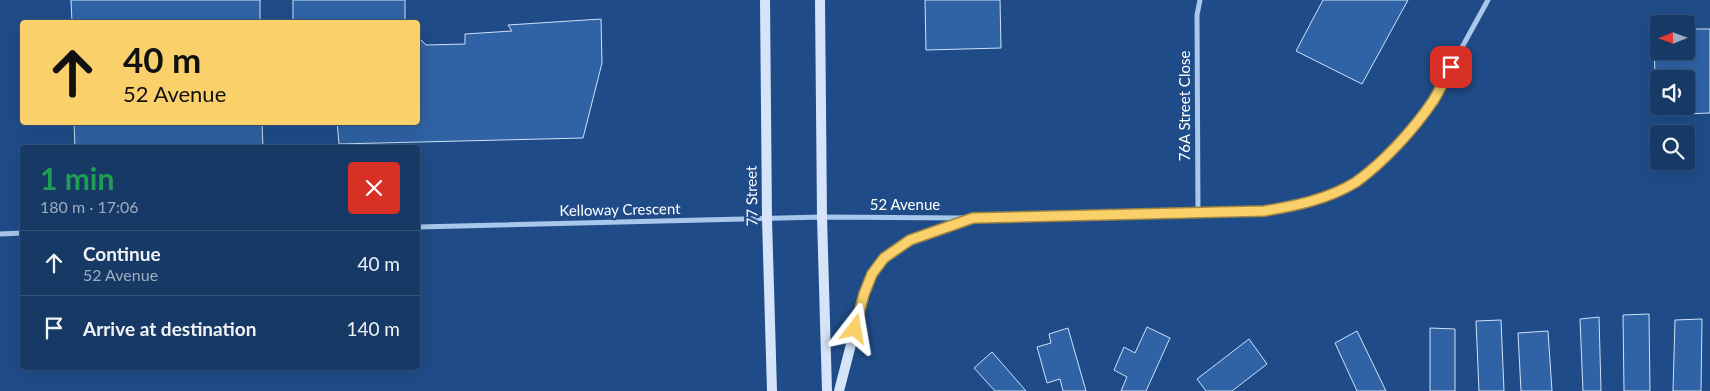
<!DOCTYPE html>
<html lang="en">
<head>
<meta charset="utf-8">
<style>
  body { margin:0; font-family:Lato,sans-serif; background:#20406c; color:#f1f3f6; height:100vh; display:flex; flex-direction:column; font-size:19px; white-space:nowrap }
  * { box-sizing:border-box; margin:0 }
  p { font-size:16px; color:#9eacbf }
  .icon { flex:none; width:28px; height:28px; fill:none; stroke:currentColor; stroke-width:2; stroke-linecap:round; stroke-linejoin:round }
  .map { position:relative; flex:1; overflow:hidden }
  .side { position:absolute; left:20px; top:145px; width:400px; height:225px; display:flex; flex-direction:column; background:#173966; border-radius:5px; box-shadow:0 5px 20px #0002,0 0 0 1px #36537a }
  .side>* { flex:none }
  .top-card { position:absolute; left:20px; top:20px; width:400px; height:105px; border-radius:5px; box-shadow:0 5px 20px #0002,0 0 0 1px #36537a; background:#f9d069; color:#111; overflow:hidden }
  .needle { width:32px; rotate:269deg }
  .fabs { position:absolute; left:1650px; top:15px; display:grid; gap:10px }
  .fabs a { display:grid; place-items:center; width:45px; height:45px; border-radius:5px; background:#173966; box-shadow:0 5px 20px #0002,0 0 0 1px #36537a; font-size:25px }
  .pin { position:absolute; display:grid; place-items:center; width:42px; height:42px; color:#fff; margin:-21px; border-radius:10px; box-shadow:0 2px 8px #0006 }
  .me { position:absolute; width:55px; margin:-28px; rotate:14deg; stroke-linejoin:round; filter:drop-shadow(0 0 4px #0008) }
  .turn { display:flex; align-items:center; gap:18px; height:105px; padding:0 20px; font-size:22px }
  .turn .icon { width:65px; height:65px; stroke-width:2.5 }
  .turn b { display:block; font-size:35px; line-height:42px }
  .round { display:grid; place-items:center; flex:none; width:52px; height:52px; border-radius:5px; background:#20406c }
  .head { display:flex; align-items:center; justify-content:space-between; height:85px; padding:0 20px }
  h1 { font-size:30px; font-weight:700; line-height:38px; color:#1e9e55 }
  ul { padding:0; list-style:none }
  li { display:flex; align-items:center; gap:15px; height:65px; padding:0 20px; border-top:1px solid #36537a }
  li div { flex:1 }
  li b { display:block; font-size:19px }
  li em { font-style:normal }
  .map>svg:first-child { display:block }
</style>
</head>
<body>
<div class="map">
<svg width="1710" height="391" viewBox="0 0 1710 391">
  <rect width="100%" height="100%" fill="#1f4c88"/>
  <g fill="#2f63a5" stroke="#cee1f8" fill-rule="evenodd">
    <polygon points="71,0 260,0 260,22 72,22"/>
    <rect x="293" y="0" width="112" height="22"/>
    <polygon points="925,0 1000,0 1001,48 926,50"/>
    <polygon points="1323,0 1408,0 1362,84 1296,51"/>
    <polygon points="601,19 602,63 583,138 339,144 337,122 418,122 418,37 426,45 465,44 465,34 512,31 508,25"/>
    <path d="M1686 29H1710V113L1657 115 1653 30H1659V51H1686ZM1659 79H1686V106H1659Z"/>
    <polygon points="74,122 262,122 263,148 75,148"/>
    <polygon points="1649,314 1650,391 1624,391 1623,315"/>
    <polygon points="1599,317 1601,391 1583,391 1580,319"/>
    <polygon points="1702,319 1701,391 1673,391 1675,320"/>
    <polygon points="1501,320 1504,391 1479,391 1476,321"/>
    <polygon points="1147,327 1170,338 1146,391 1121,391 1127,377 1114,370 1124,347 1135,353"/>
    <polygon points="1068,328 1086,391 1063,391 1060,379 1047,383 1037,347 1051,343 1049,334"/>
    <polygon points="1430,328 1455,329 1455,391 1430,391"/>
    <polygon points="1357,331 1386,391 1357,391 1335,343"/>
    <polygon points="1548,331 1552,391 1521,391 1518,333"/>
    <polygon points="1249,339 1267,364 1232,391 1206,391 1197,379"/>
    <polygon points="992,352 1026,391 995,391 974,368"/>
  </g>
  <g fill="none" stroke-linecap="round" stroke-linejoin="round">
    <g stroke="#a9c7eb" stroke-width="5">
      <polyline points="1198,213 1197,15 1200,0"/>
      <polyline points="973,218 1264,211 1297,205 1328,194 1355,182 1382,160 1409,133 1433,100 1488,0"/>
      <polyline points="418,227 822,217 962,218"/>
      <polyline points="0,234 22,233"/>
    </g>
    <g stroke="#d5e4f8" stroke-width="10">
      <polyline points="765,0 767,219 772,391"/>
      <polyline points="820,0 822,217 827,391"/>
      <polyline points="839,391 864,294 872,274 884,258 910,240 973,218"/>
    </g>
  </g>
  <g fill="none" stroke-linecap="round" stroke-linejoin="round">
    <g stroke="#a28744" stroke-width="12">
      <path id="route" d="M855 329 864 294 872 274 884 258 910 240 973 218 1264 211C1295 206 1329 199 1356 182 1384 162 1414 129 1433 101 1440 90 1445 78 1451 67"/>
    </g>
    <use href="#route" stroke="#f9d069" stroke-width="9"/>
  </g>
  <g text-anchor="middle" stroke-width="5" stroke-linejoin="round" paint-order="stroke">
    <g font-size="15" fill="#fff" stroke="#1f4c88">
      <text transform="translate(1185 106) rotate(-90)" y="5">76A Street Close</text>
      <text transform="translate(752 196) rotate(-91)" y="5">77 Street</text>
      <text x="905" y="210">52 Avenue</text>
      <text transform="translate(620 210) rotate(-1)" y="5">Kelloway Crescent</text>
    </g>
  </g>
</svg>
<div class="fabs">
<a><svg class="needle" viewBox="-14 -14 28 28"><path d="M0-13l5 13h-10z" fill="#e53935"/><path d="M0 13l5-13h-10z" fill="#9eacbf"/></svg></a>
<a><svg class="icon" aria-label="sound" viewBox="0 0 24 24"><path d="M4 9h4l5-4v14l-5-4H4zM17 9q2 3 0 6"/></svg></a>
<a><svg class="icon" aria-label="search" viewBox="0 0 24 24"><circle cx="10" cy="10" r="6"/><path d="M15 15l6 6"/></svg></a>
</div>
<div class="pin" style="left:1451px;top:67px;background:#d93025"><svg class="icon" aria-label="arrive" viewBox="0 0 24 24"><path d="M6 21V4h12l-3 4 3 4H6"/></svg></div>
<svg class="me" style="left:855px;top:329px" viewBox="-20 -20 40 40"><path d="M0-17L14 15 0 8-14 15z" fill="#f9d069" stroke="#fff" stroke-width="4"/></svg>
<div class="top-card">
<div class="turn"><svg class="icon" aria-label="ahead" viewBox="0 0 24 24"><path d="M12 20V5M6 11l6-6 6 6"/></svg><div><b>40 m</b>52 Avenue</div></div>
</div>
<section class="side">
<div class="head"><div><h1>1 min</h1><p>180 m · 17:06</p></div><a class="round" style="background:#d93025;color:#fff"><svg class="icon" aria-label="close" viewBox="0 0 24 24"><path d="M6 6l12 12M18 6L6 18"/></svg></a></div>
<ul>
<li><svg class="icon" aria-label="ahead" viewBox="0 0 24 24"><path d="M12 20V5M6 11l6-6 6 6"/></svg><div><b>Continue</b><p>52 Avenue</p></div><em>40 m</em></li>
<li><svg class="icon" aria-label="arrive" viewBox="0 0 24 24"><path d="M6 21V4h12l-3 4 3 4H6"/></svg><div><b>Arrive at destination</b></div><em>140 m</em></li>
</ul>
</section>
</div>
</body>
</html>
